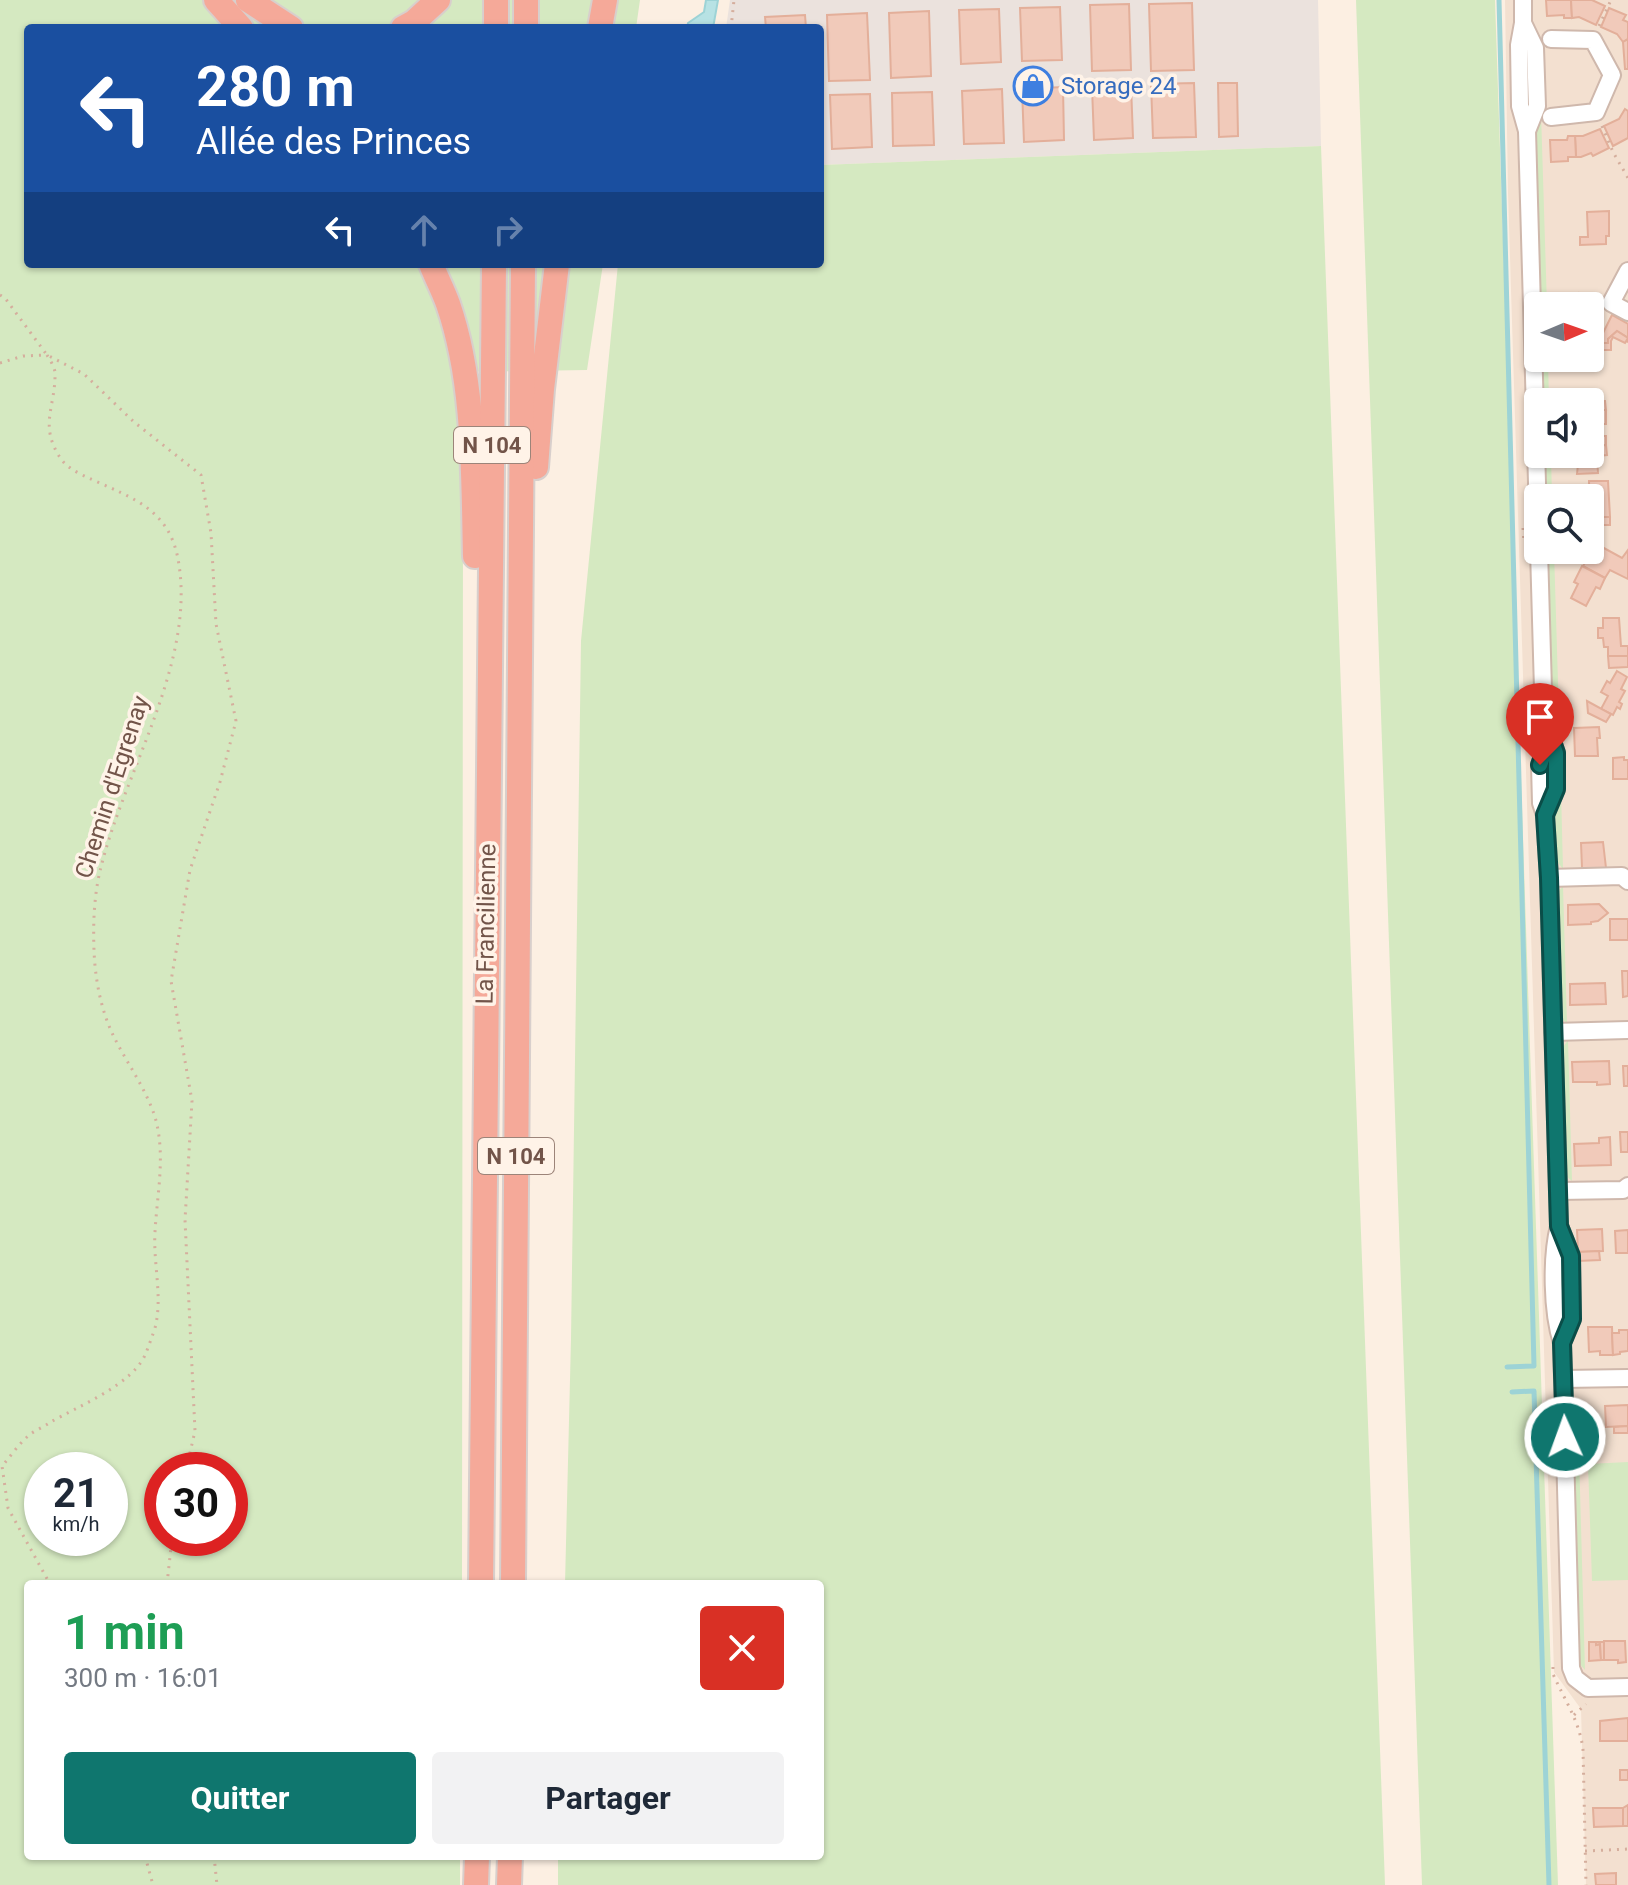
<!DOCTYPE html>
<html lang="fr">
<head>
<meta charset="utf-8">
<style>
  body { margin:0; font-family:Roboto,sans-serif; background:#f2f2f3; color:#1f2937; height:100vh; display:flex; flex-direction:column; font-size:30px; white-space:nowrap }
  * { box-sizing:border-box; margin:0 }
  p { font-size:26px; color:#747a83 }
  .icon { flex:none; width:44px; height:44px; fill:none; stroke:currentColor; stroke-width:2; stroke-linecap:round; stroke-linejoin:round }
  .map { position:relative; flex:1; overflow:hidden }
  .drawer { position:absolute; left:24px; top:1580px; width:800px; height:280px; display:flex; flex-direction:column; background:#fff; border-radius:8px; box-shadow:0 2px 6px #0004 }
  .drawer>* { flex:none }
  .banner { position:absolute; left:24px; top:24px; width:800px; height:244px; border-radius:8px; box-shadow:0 2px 6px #0004; background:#1a4fa0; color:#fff; overflow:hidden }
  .needle { width:52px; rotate:88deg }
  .controls { position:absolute; left:1524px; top:292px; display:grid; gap:16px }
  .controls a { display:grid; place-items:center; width:80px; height:80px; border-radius:8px; background:#fff; box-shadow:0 2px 6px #0004; font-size:40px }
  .speed { position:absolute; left:24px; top:1452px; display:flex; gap:16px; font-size:40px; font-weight:700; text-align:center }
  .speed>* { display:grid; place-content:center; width:104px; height:104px; border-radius:50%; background:#fff; box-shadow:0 2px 6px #0004; line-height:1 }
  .speed small { font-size:20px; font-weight:400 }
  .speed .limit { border:12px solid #d22; background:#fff; color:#111 }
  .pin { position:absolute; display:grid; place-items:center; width:68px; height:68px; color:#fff; margin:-82px -34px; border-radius:50% 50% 50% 0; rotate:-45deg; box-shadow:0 0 8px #0007 }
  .pin .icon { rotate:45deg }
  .me { position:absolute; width:88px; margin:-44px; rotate:358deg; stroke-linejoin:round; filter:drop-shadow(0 0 6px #0008) }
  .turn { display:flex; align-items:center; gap:28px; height:168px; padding:0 40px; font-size:36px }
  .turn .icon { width:104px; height:104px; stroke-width:2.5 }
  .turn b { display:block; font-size:56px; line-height:68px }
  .lanes { display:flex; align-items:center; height:76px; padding:0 40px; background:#0003; justify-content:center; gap:40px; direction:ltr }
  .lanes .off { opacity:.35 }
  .round { display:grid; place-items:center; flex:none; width:84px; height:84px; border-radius:8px; background:#f2f2f3 }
  .overview { display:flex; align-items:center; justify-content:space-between; height:136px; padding:0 40px }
  h1 { font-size:48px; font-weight:700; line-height:60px; color:#1e9e55 }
  .action { display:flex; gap:16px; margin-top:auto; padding:16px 40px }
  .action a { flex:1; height:92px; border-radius:8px; background:#0f766e; color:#fff; font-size:32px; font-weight:700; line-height:92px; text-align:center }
  .action a+a { background:#f2f2f3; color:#1f2937 }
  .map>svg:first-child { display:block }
</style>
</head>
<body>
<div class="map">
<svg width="1628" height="1885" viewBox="0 0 1628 1885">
  <rect width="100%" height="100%" fill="#fcefe2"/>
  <path fill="#f3e0d0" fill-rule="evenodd" d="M1505 0H1628V1885H1586L1581 1709 1554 1672 1508 193ZM1538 306H1590V358H1538ZM1538 402H1590V454H1538ZM1538 498H1590V550H1538Z"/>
  <polygon fill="#ebe2dd" points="730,0 1318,0 1321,146 820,165 820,28 726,28"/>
  <g fill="#d5e9c1" fill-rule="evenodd">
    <path d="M0 0H640L636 28H28V264H603L587 370 452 372 458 408 463 498 462 1584H28V1856H460V1885H0ZM42 1470H110V1538H42ZM162 1470H230V1538H162Z"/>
    <polygon points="1356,0 1495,0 1558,1885 1422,1885"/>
    <polygon points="1541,112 1547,306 1539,306 1534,130"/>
    <polygon points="1321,146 1385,1885 558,1885 558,1856 820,1856 820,1584 565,1584 571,1339 581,641 618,264 820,264 820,165"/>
    <polygon points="1541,358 1548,358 1549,402 1542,402"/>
    <polygon points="1544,454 1551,454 1552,498 1545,498"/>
    <polygon points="1547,550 1554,550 1560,748 1552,724"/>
    <polygon points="1561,790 1563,869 1555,859 1553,816"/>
    <polygon points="1563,886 1567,1023 1563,1020 1560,1014 1557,897 1559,891"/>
    <polygon points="1568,1040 1572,1181 1565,1175 1561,1050"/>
    <polygon points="1573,1453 1579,1453 1585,1670 1578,1662"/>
    <polygon points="1628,1462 1628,1580 1592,1581 1588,1464"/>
  </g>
  <polygon fill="#b7e2e4" stroke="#9dd3d6" stroke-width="2" points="706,0 718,0 713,28 687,28 688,23 704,12"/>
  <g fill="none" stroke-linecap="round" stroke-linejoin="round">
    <g stroke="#9dd3d6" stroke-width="5">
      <polyline points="1499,0 1534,1366 1507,1367"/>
      <polyline points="1512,1392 1534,1391 1549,1885"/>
    </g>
  </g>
  <g fill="#f1caba" stroke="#e3af9a" stroke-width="2">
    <polygon points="1546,0 1571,0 1572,18 1564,18 1564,15 1547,16"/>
    <polygon points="1571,0 1592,0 1605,6 1596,25 1579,17 1572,18"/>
    <polygon points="1192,3 1194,70 1151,71 1149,4"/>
    <polygon points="1129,4 1131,70 1092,71 1090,5"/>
    <polygon points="1060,7 1062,60 1022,61 1020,8"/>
    <polygon points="1609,8 1626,15 1623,20 1628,22 1628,39 1623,42 1617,34 1601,27"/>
    <polygon points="999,9 1001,62 961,64 959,10"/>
    <polygon points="929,11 931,76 891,78 889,13"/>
    <polygon points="867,13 870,80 829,81 827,15"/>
    <polygon points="805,15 806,28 766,28 765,17"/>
    <polygon points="1628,39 1628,69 1625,69 1623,42"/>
    <polygon points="1194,83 1196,137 1153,138 1151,84"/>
    <polygon points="1218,83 1237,83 1238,136 1219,137"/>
    <polygon points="1131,85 1133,138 1094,140 1092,87"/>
    <polygon points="1063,87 1064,140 1024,142 1022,89"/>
    <polygon points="1002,89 1004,143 964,144 962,91"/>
    <polygon points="932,92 934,145 893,146 892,93"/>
    <polygon points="870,94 872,147 832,149 830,95"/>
    <polygon points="1625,109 1628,111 1628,138 1613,146 1604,126 1619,119"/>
    <polygon points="1600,129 1609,148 1593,156 1591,153 1581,157 1576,157 1575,136 1583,136"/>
    <polygon points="1568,136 1575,136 1576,157 1568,157 1568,161 1551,162 1550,140 1567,140"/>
    <polygon points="1609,211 1609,236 1606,236 1606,244 1580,245 1580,237 1588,237 1587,212"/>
    <polygon points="1579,293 1599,303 1590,320 1590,306 1572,306"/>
    <polygon points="1612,315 1628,324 1628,342 1626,341 1628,338 1617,331 1608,339 1608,343 1601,343 1601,337"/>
    <polygon points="1617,331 1628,338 1625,343 1613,337 1611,341 1611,350 1601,350 1601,343 1608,343 1608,339"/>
    <polygon points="1590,332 1601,337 1601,366 1589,360 1591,355"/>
    <polygon points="1590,401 1605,401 1606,410 1590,410"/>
    <polygon points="1590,410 1606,410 1606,424 1602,424 1602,436 1606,436 1606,445 1590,446"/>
    <polygon points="1606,445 1607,455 1597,456 1598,473 1577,474 1579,455 1574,456 1574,454 1590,454 1590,446"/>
    <polygon points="1589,481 1608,481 1610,517 1590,517"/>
    <polygon points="1590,517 1610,517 1610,525 1591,525"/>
    <polygon points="1602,547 1622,558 1628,550 1628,579 1610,570 1605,578 1583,566 1590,554 1596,557"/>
    <polygon points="1582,566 1605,578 1600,589 1596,587 1586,606 1571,598 1578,584 1574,582"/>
    <polygon points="1603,618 1619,618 1621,646 1628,646 1628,656 1608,656 1608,647 1604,647 1603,638 1598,638 1598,628 1603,628"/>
    <polygon points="1608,656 1628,656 1628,667 1609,668"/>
    <polygon points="1617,671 1627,677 1621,689 1625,691 1619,702 1622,704 1620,709 1617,707 1613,715 1601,709 1608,696 1601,692 1607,681 1610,683"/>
    <polygon points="1587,701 1611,714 1606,722 1588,713"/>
    <polygon points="1599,727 1600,738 1597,738 1598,756 1575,756 1574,728"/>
    <polygon points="1624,757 1624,760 1628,760 1628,779 1613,779 1613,758"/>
    <polygon points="1603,842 1606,868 1582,868 1581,843"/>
    <polygon points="1599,904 1608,913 1598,921 1591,922 1591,924 1568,925 1568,905"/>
    <rect x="1610" y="919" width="18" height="21"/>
    <polygon points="1622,971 1628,971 1628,996 1623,997"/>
    <polygon points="1605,983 1606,1004 1570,1005 1570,984"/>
    <polygon points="1609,1061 1610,1084 1597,1085 1597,1082 1573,1082 1572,1062"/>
    <polygon points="1623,1066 1628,1066 1628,1086 1624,1086"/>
    <polygon points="1620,1132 1628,1132 1628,1152 1621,1152"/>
    <polygon points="1610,1137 1611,1165 1575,1166 1574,1144 1599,1143 1599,1138"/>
    <polygon points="1602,1229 1603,1251 1578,1252 1577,1230"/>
    <polygon points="1628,1230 1628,1253 1616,1253 1615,1231"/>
    <polygon points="1599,1251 1600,1260 1578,1261 1578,1252"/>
    <polygon points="1588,1327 1612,1327 1613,1355 1600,1355 1600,1351 1589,1352"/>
    <polygon points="1619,1330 1628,1330 1628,1351 1620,1352 1620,1354 1613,1355 1612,1333 1619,1333"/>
    <polygon points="1628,1405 1628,1426 1606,1427 1605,1406"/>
    <polygon points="1628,1426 1628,1433 1614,1433 1614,1427"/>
    <polygon points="1604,1641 1625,1641 1626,1662 1618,1663 1618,1660 1604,1660"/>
    <polygon points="1589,1642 1596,1642 1596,1645 1600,1644 1601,1660 1589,1661"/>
    <polygon points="1596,1642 1604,1642 1604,1660 1601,1660 1600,1644 1596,1645"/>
    <polygon points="1628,1718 1628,1741 1600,1741 1600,1721"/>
    <rect x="1620" y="1770" width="8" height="10"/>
    <polygon points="1628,1805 1628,1826 1623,1826 1623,1808"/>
    <polygon points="1593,1808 1623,1808 1623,1826 1594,1827"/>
    <polygon points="1616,1873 1616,1885 1596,1885 1595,1874"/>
  </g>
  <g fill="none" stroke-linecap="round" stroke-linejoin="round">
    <g stroke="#cfb8ac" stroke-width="20">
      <g id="minor">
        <polyline points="1523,0 1523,23 1519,45 1520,106 1527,131 1538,518"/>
        <polyline points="1523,23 1535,48 1537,106 1527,131"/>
        <polyline points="1551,39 1593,40 1612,75 1596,112 1551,117"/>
        <polyline points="1628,271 1611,303 1628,312"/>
        <path d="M1539 550 1544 725 1547 746 1540 765 1541 803 1545 815 1549 878 1559 1226C1551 1258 1552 1312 1562 1343L1571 1668 1575 1678 1588 1688 1628 1687"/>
        <polyline points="1545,815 1556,789 1556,753 1549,732"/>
        <polyline points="1549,878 1622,876 1628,881"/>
        <polyline points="1553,1032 1628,1030"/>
        <polyline points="1558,1191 1623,1190 1628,1186"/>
        <polyline points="1559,1226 1571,1256 1572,1319 1562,1343"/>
        <polyline points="1563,1379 1628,1378"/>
      </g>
    </g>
    <g stroke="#d8cfcc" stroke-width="28">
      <g id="highway">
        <polyline points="216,0 241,28"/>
        <polyline points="248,0 291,28"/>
        <polyline points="403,28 414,22 438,0"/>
        <polyline points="496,28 496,0"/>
        <polyline points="526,28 526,0"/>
        <polyline points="600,28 605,0"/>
        <path d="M431 264C436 277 443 290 448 304 475 382 473 474 475 556"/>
        <polyline points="536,467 542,389 557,264"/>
        <polyline points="481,1584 494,264"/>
        <polyline points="513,1584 523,264"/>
        <polyline points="476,1885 477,1856"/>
        <polyline points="509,1885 510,1856"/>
      </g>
    </g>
    <g stroke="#d5ae9d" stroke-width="3" stroke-dasharray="2 6" stroke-linecap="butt">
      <polyline points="1599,26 1611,0"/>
      <polyline points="731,28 734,0"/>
      <polyline points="1602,126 1613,152 1628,178"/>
      <polyline points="0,295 5,298 47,355 84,374 134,422 201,475 211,533 216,624 236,721 220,782 190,870 171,981 192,1101 185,1220 195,1431 186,1470"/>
      <path d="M47 355C50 360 54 366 55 372 56 407 38 425 61 459 68 469 82 475 93 480 133 498 169 510 178 559 197 660 125 770 101 867 94 894 93 923 94 950 95 979 101 1011 114 1037 127 1063 146 1089 155 1117 166 1155 157 1194 155 1232 153 1264 163 1297 155 1328 152 1337 149 1345 146 1353 133 1385 78 1406 49 1423 42 1428 33 1431 27 1437 18 1445 10 1457 2 1466L8 1508 50 1584"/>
      <polyline points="0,363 23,356 47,355"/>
      <polyline points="1523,528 1524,544"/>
      <polyline points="167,1584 172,1538"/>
      <path d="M1553 1667V1674C1565 1701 1579 1720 1583 1749L1586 1885"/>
      <polyline points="1574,1715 1586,1704"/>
      <polyline points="1585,1851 1628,1849"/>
      <polyline points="145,1856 153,1885"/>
      <polyline points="214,1856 217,1885"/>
    </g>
    <use href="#minor" stroke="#fff" stroke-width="16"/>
    <use href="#highway" stroke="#f5a999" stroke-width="24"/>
  </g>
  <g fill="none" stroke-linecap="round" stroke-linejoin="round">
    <g stroke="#0a4d48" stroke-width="20">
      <polyline id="route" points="1540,765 1547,746 1544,725 1547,727 1556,753 1556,789 1545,815 1549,878 1559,1226 1571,1256 1572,1319 1562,1343 1565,1437"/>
    </g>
    <use href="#route" stroke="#0f766e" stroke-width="14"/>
  </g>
  <defs>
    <g id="shop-ring" transform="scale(2)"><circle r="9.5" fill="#fff3e8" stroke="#3f7fe0" stroke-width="1.5"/><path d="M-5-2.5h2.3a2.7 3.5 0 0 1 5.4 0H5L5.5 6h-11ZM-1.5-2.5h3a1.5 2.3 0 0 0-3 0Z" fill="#3f7fe0"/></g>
  </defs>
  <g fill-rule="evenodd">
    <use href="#shop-ring" x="1033" y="86"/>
  </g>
  <g text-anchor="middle" stroke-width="7" stroke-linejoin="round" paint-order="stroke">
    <g fill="#fff3e8" stroke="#9c8479" stroke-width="2">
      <rect x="454" y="427" width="76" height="36" rx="6"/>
      <rect x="478" y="1138" width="76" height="36" rx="6"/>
    </g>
    <g font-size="22" font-weight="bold" fill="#725449">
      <text x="492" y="453">N 104</text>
      <text x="516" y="1164">N 104</text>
    </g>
    <g font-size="24" fill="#366cbe" stroke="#fff3e8" text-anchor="start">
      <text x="1061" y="94">Storage 24</text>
    </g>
    <g font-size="24" fill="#725449" stroke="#fff3e8">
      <text transform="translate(112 787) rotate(-72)" y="8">Chemin d'Egrenay</text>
      <text transform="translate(486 924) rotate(-89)" y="8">La Francilienne</text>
    </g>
  </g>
</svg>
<div class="controls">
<a><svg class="needle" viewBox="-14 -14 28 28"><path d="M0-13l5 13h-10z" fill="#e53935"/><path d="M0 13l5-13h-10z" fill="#747a83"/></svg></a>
<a><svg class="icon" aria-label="sound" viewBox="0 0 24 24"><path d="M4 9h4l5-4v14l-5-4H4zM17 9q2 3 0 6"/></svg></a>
<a><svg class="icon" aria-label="search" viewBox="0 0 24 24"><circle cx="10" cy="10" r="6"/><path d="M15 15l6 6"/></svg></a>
</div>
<div class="speed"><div>21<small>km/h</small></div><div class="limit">30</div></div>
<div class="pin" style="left:1540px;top:765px;background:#d93025"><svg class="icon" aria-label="arrive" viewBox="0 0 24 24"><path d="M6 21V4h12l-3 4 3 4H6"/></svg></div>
<svg class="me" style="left:1565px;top:1437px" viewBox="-20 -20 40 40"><circle r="17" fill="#0f766e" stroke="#fff" stroke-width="3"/><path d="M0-11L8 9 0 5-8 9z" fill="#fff"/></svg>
<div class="banner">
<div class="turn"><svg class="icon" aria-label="left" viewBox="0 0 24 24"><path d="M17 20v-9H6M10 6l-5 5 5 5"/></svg><div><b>280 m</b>Allée des Princes</div></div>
<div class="lanes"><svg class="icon" aria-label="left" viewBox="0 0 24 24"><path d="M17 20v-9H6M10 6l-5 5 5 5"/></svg><svg class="icon off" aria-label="ahead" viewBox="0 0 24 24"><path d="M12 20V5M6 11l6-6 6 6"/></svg><svg class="icon off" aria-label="right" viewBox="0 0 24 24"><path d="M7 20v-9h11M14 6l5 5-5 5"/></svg></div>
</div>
<section class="drawer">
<div class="overview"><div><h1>1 min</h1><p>300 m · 16:01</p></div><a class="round" style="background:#d93025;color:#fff"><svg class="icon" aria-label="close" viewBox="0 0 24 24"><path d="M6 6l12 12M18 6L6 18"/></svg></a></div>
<div class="action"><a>Quitter</a><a>Partager</a></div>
</section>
</div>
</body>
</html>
